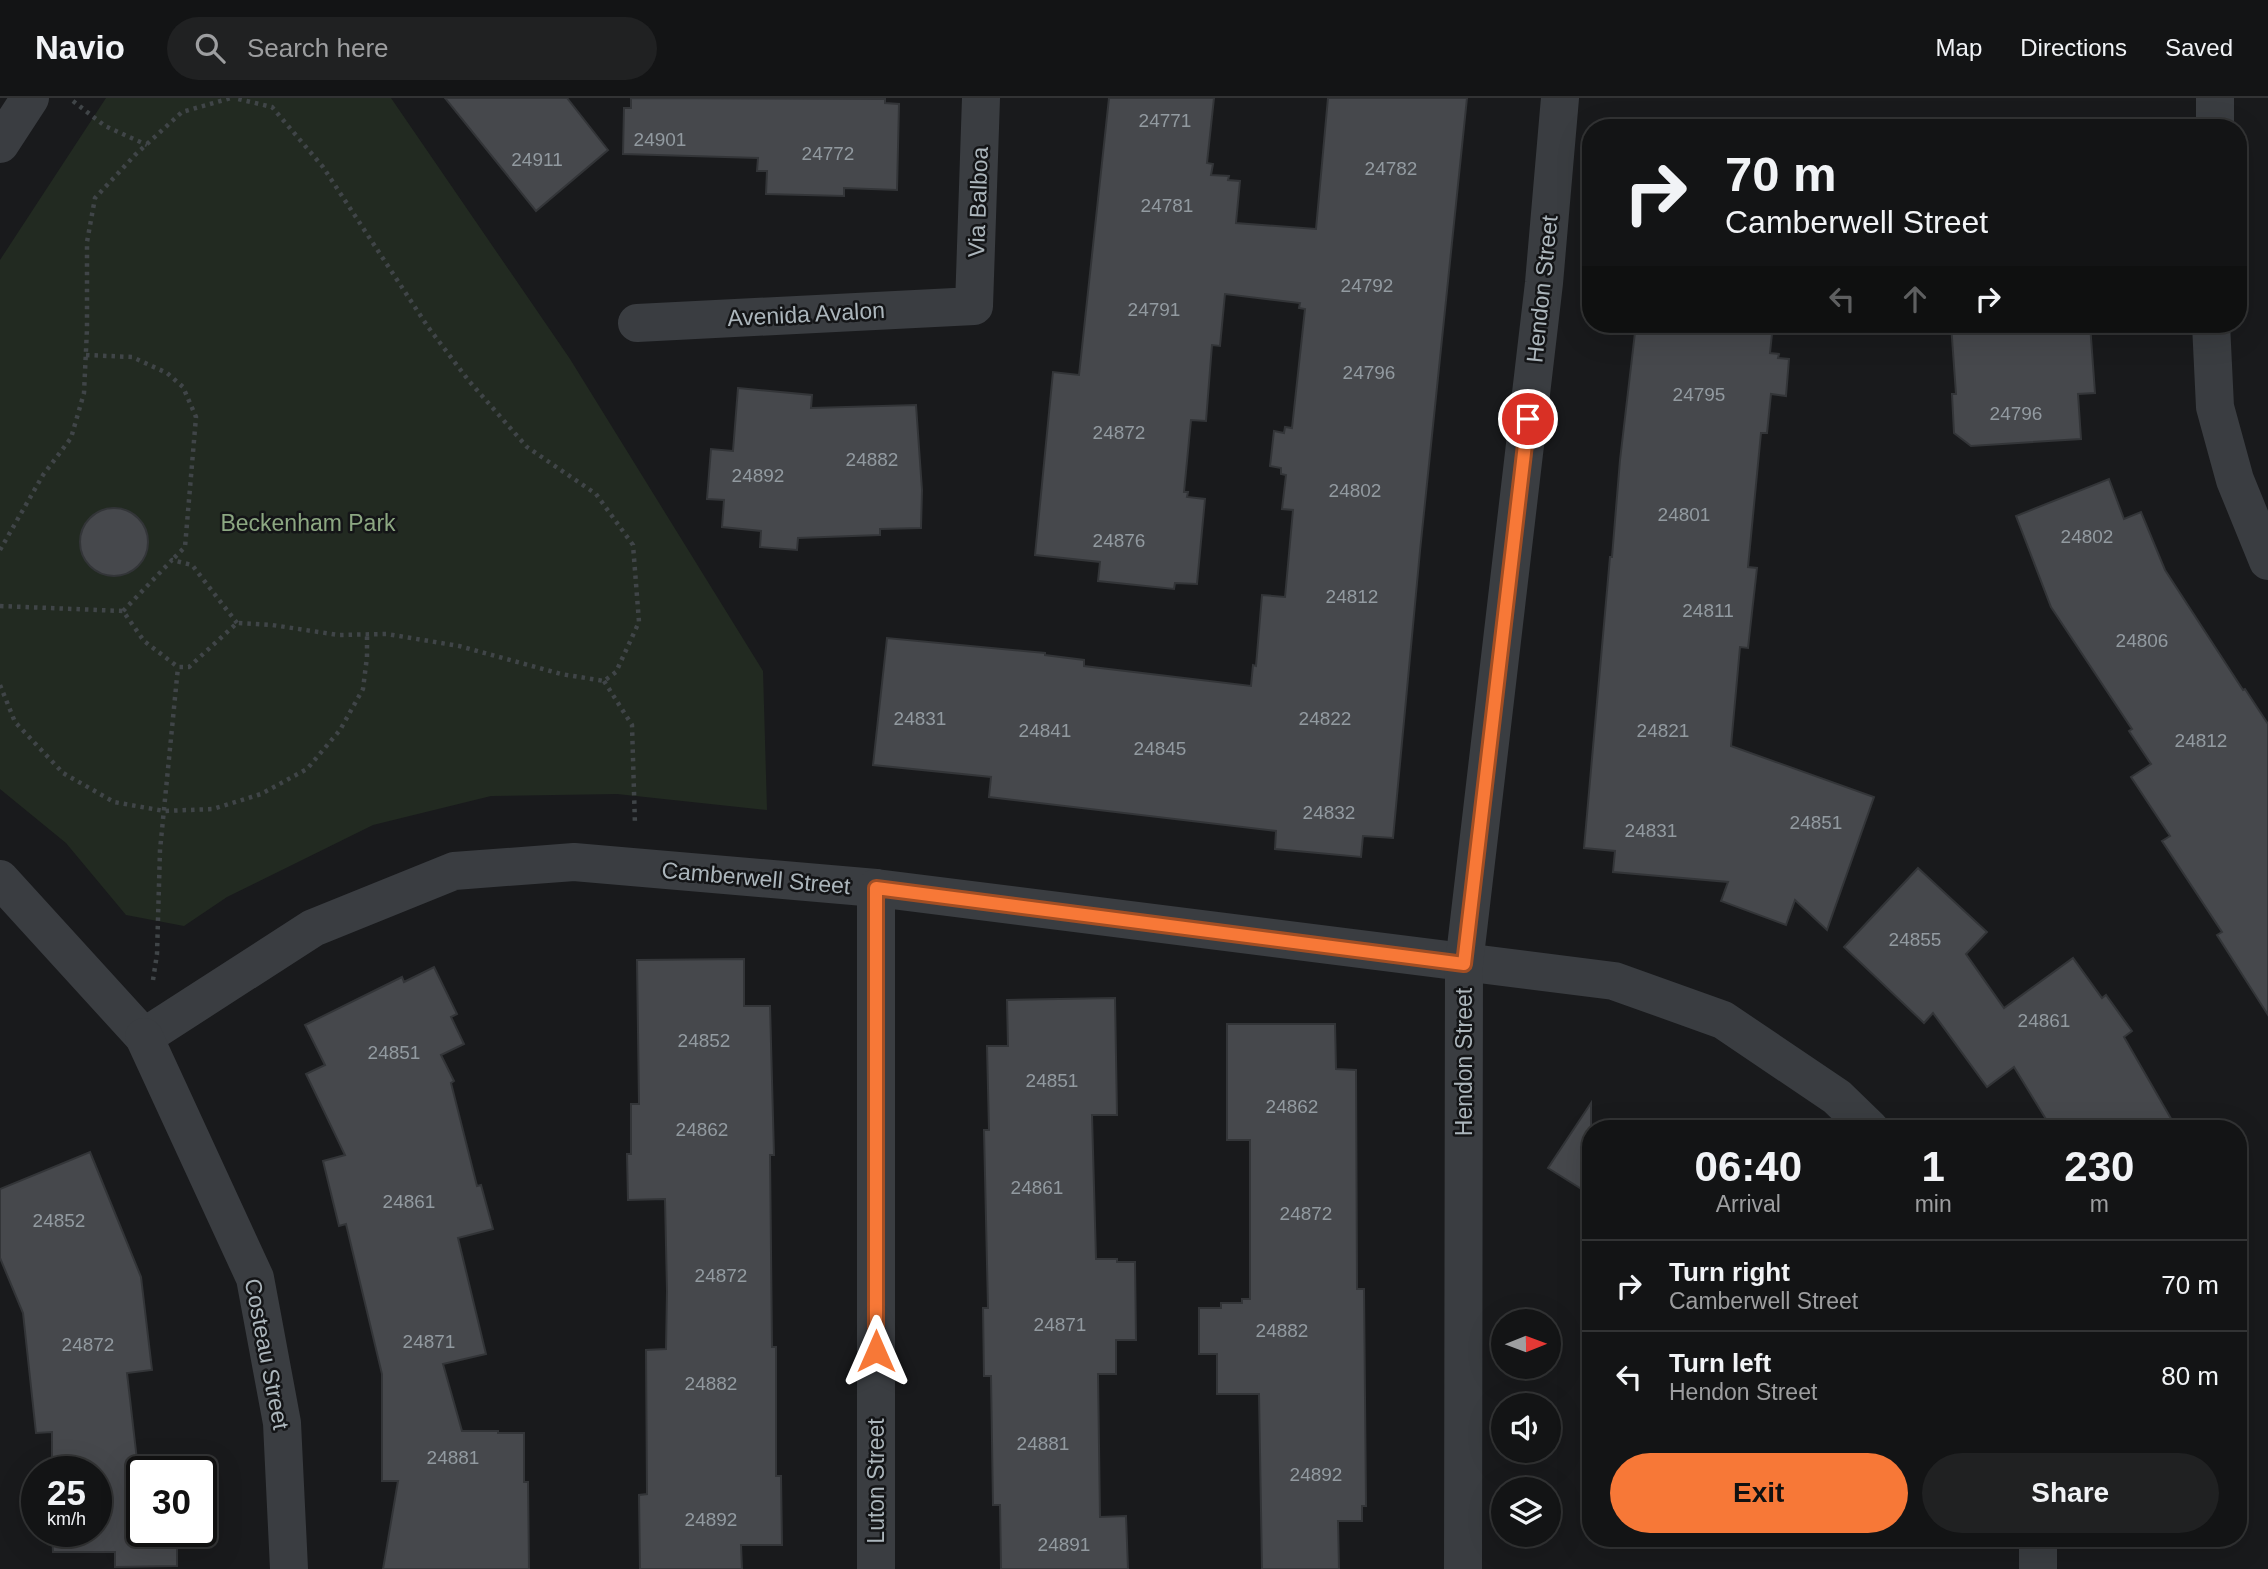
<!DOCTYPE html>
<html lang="en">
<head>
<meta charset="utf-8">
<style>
  body { margin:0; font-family:Helvetica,sans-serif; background:#202122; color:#f1f3f6; height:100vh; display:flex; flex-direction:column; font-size:26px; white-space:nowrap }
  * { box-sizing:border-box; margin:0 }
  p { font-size:23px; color:#9d9ea0 }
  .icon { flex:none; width:38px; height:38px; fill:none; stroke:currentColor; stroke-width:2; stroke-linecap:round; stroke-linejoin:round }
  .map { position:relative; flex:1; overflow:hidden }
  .side { position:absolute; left:1582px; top:1022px; width:665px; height:427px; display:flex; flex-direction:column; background:#131415; border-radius:28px; box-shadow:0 7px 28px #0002,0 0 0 2px #323334 }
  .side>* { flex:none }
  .banner { position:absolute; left:1582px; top:21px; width:665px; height:214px; border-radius:28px; box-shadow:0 7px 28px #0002,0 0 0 2px #323334; background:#131415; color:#f1f3f6; overflow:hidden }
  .needle { width:46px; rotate:89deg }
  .buttons { position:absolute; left:1491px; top:1211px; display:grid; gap:14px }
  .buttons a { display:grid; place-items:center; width:70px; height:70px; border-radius:50%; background:#131415; box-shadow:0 7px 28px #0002,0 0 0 2px #323334; font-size:35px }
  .speed { position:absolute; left:21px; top:1358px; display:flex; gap:14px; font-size:35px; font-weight:700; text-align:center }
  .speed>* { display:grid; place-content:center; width:91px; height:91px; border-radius:50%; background:#131415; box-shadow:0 7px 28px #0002,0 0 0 2px #323334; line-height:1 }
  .speed small { font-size:18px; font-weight:400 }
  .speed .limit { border:4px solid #111; border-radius:10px; background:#fff; color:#111 }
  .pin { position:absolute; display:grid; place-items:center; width:60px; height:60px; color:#fff; margin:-30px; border:4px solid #fff; border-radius:50%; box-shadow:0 2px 7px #0007 }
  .me { position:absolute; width:77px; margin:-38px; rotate:0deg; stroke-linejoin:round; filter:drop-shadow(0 0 5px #0008) }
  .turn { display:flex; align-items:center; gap:24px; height:147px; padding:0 28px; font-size:32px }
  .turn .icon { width:91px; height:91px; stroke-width:2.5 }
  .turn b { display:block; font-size:49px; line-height:60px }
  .lanes { display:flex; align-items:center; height:66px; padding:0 28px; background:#0003; justify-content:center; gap:35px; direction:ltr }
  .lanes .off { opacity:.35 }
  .eta { display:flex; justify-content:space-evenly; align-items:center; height:119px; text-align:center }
  .eta b { font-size:42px; font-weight:700; line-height:49px }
  .action { display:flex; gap:14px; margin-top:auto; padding:14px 28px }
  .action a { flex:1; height:80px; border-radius:42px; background:#f77837; color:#111; font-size:28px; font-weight:700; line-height:80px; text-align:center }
  .action a+a { background:#202122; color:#f1f3f6 }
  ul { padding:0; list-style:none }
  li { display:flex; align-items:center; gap:21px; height:91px; padding:0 28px; border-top:2px solid #323334 }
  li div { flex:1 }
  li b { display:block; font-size:26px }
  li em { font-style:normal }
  header { display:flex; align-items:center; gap:42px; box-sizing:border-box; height:98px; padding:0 35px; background:#131415; border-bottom:2px solid #323334 }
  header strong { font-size:33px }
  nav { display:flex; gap:38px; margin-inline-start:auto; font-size:24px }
  .search { width:490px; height:63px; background:#202122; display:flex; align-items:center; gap:18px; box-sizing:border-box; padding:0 24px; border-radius:38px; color:#9d9ea0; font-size:26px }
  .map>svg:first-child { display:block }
</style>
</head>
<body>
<header>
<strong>Navio</strong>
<div class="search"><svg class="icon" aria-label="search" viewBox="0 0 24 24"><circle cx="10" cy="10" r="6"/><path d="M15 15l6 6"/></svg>Search here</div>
<nav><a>Map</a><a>Directions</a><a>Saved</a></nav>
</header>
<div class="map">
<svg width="2268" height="1471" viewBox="0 0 2268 1471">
  <rect width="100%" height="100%" fill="#191a1c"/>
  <polygon fill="#222a21" points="106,0 391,0 570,261 763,573 767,712 617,696 491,698 373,727 227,799 184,828 126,817 66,745 0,691 0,162"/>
  <g fill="#46484c" stroke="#333538" stroke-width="2">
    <polygon points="445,0 567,0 608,52 536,113"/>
    <polygon points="631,0 885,1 885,5 899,6 897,92 844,90 844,98 766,96 767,73 757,73 758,60 623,56 624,10 631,10"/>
    <polygon points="1109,0 1214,0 1207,65 1213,66 1211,77 1229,78 1228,82 1240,83 1236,125 1316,131 1328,0 1467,0 1420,453 1393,740 1363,738 1361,759 1275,751 1276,733 989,699 991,679 873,667 887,540 1045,555 1045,557 1084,562 1084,568 1251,588 1253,567 1256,568 1262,497 1285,499 1293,412 1282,411 1286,377 1281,376 1281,370 1270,368 1274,333 1284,335 1285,329 1292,330 1305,211 1299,210 1300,205 1225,196 1220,248 1212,247 1206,323 1191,322 1184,394 1188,394 1187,399 1205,401 1197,486 1175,485 1174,491 1098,483 1100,464 1035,457 1053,274 1079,277"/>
    <polygon points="1636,226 1773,226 1770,255 1779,256 1778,260 1789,261 1786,298 1771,296 1767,335 1761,335 1748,469 1757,470 1748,550 1740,549 1731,648 1874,699 1827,832 1795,802 1786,827 1721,803 1728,784 1613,774 1615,753 1584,750 1610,459 1612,459 1620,362"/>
    <polygon points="1951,226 2090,226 2095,295 2078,296 2081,341 1971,348 1954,335 1952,296 1956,296"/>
    <polygon points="738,290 812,297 811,310 916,307 922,392 921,430 880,431 880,437 798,440 797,452 760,449 761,433 722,429 724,402 707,401 711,351 733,353"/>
    <polygon points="2109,381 2124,421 2141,414 2165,472 2243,592 2245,591 2268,626 2268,917 2217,837 2222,834 2162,743 2170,738 2131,679 2151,666 2129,633 2132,631 2051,509 2016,418"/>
    <circle cx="114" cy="444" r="34"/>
    <polygon points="1918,770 1987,834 1966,856 2004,910 2073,860 2102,900 2106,897 2132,933 2124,939 2177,1031 2052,1031 2014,969 1987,989 1933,915 1924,925 1844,849"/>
    <polygon points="744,861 744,908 770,908 774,1057 770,1057 772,1249 776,1249 776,1378 781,1378 782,1447 741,1447 742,1471 640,1471 639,1397 647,1396 646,1252 666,1251 667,1193 665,1101 628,1102 627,1056 631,1056 631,1006 639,1006 637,862"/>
    <polygon points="434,869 457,916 451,919 464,946 441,957 454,983 451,985 477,1088 481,1087 493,1131 458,1140 486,1256 443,1266 462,1333 498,1333 498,1335 524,1335 524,1384 528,1384 529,1471 383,1471 398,1383 382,1383 382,1276 346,1126 339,1128 323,1063 345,1057 306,976 325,967 305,927 402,879 404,884"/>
    <polygon points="1115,900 1117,1017 1092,1017 1096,1161 1117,1161 1117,1164 1135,1164 1136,1242 1116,1242 1116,1276 1098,1276 1100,1419 1126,1418 1128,1471 1001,1471 1000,1407 993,1407 991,1278 984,1278 983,1210 988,1210 984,1032 989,1032 987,948 1008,948 1007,902"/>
    <polygon points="1227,926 1335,926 1336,971 1356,972 1357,1191 1364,1191 1366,1408 1362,1408 1362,1423 1338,1423 1339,1471 1262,1471 1259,1296 1217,1296 1217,1256 1199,1256 1199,1210 1221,1210 1221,1205 1242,1205 1242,1201 1250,1201 1250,1042 1227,1042"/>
    <polygon points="1591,1005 1591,1097 1548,1070"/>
    <polygon points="90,1054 141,1179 152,1272 127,1275 137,1362 177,1361 177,1374 142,1374 142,1433 177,1433 177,1468 115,1469 115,1454 53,1454 52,1433 96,1433 96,1374 52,1374 52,1334 36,1335 23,1215 0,1160 0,1091"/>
  </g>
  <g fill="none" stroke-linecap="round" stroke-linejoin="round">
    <g stroke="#404548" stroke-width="4.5" stroke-dasharray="3.5 5" stroke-linecap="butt">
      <polyline points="73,3 105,28 147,47"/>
      <polyline points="86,257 132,259 167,275 183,289 196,319 185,449 172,462"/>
      <polyline points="0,452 43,377 71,340 84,295 87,231 87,144 95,100 135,57 182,14 231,0"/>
      <polyline points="0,508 123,513 144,543 178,569 189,569 237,525 272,527 339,537 387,536 459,548 561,576 604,583 616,574 639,524 633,447 596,396 527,349 469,283 428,229 323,69 272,9 234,0"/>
      <polyline points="123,513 172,462 192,467 237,525"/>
      <polyline points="604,583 632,627 635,727"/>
      <polyline points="0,587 15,624 63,675 114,704 164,713 213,711 261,696 307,671 340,632 363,591 367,559 367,536"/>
      <polyline points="153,882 157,856 160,752 178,569"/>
    </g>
    <g stroke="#3a3d41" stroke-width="38">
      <polyline points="2215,30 2215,0"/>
      <polyline points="0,46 30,0"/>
      <polyline points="637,225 974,208 981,0"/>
      <polyline points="2211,226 2215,309 2235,382 2268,463"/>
      <polyline points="0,781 144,939 313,830 454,773 574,764 876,790 1614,883 1723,922 1837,999 1870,1031"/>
      <polyline points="2038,1440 2038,1471"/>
      <polyline points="876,1471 876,790"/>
      <polyline points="1463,1471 1464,866 1544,185 1560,0"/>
    </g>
    <polyline stroke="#3a3d41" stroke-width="38" points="144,939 255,1180 282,1325 289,1471"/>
  </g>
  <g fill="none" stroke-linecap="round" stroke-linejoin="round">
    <g stroke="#a14e24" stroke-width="18">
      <polyline id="route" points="876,1253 876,790 1464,866 1528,321"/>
    </g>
    <use href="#route" stroke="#f77837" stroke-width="12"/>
  </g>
  <g text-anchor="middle" stroke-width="5" stroke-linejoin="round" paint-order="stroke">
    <g font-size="19" fill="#929aa0">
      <text x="1165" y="29">24771</text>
      <text x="660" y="48">24901</text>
      <text x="828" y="62">24772</text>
      <text x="537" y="68">24911</text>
      <text x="1391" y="77">24782</text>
      <text x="1167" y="114">24781</text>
      <text x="1367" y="194">24792</text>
      <text x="1154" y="218">24791</text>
      <text x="1369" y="281">24796</text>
      <text x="1699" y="303">24795</text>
      <text x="2016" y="322">24796</text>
      <text x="1119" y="341">24872</text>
      <text x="872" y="368">24882</text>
      <text x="758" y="384">24892</text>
      <text x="1355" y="399">24802</text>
      <text x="1684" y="423">24801</text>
      <text x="2087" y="445">24802</text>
      <text x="1119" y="449">24876</text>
      <text x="1352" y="505">24812</text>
      <text x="1708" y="519">24811</text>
      <text x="2142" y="549">24806</text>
      <text x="920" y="627">24831</text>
      <text x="1325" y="627">24822</text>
      <text x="1045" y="639">24841</text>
      <text x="1663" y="639">24821</text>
      <text x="2201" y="649">24812</text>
      <text x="1160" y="657">24845</text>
      <text x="1329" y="721">24832</text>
      <text x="1816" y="731">24851</text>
      <text x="1651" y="739">24831</text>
      <text x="1915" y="848">24855</text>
      <text x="2044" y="929">24861</text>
      <text x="704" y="949">24852</text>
      <text x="394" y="961">24851</text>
      <text x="1052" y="989">24851</text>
      <text x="1292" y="1015">24862</text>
      <text x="702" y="1038">24862</text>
      <text x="1037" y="1096">24861</text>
      <text x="409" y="1110">24861</text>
      <text x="1306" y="1122">24872</text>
      <text x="59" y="1129">24852</text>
      <text x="721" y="1184">24872</text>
      <text x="1060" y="1233">24871</text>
      <text x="1282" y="1239">24882</text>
      <text x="429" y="1250">24871</text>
      <text x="88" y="1253">24872</text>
      <text x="711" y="1292">24882</text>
      <text x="1043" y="1352">24881</text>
      <text x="453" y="1366">24881</text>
      <text x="1316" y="1383">24892</text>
      <text x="711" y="1428">24892</text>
      <text x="1064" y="1453">24891</text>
    </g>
    <g font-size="23" fill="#acb6bc" stroke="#141517">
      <text transform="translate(978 104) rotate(-88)" y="8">Via Balboa</text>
      <text transform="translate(1542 191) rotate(-84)" y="8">Hendon Street</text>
      <text transform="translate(806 216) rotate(-3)" y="8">Avenida Avalon</text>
      <text transform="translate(756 780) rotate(5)" y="8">Camberwell Street</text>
      <text transform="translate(1464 964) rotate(-90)" y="8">Hendon Street</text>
      <text transform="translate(267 1256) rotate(79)" y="8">Costeau Street</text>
      <text transform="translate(876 1383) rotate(-90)" y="8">Luton Street</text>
    </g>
    <g font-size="23" fill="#8ca782" stroke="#141517">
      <text x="308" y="433">Beckenham Park</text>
    </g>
  </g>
</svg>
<div class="buttons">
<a><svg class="needle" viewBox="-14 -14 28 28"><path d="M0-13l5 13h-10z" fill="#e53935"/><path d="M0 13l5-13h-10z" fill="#9d9ea0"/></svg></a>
<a><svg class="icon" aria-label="sound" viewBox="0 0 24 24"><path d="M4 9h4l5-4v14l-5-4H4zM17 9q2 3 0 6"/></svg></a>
<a><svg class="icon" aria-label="layers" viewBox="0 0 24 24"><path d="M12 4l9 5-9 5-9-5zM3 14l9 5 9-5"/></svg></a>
</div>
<div class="speed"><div>25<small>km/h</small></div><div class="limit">30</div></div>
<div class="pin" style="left:1528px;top:321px;background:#d93025"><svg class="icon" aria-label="arrive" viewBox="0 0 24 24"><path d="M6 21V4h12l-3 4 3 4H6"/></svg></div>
<svg class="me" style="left:876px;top:1253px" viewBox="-20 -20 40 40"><path d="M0-17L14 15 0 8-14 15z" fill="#f77837" stroke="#fff" stroke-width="4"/></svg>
<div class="banner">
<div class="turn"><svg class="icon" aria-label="right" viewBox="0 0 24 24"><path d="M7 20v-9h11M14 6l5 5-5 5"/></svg><div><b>70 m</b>Camberwell Street</div></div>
<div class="lanes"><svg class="icon off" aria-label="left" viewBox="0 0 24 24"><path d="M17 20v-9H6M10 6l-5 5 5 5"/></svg><svg class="icon off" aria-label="ahead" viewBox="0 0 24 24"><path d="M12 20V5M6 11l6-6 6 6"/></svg><svg class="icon" aria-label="right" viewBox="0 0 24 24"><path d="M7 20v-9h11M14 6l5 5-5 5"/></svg></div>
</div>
<section class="side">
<div class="eta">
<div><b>06:40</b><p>Arrival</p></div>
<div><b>1</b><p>min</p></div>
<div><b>230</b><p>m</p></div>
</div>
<ul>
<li><svg class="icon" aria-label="right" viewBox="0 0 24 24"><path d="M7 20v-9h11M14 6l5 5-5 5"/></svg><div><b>Turn right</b><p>Camberwell Street</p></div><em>70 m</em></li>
<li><svg class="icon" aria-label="left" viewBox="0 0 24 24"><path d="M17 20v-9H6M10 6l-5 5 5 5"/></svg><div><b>Turn left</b><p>Hendon Street</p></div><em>80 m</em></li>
</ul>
<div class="action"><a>Exit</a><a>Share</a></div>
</section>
</div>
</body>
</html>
